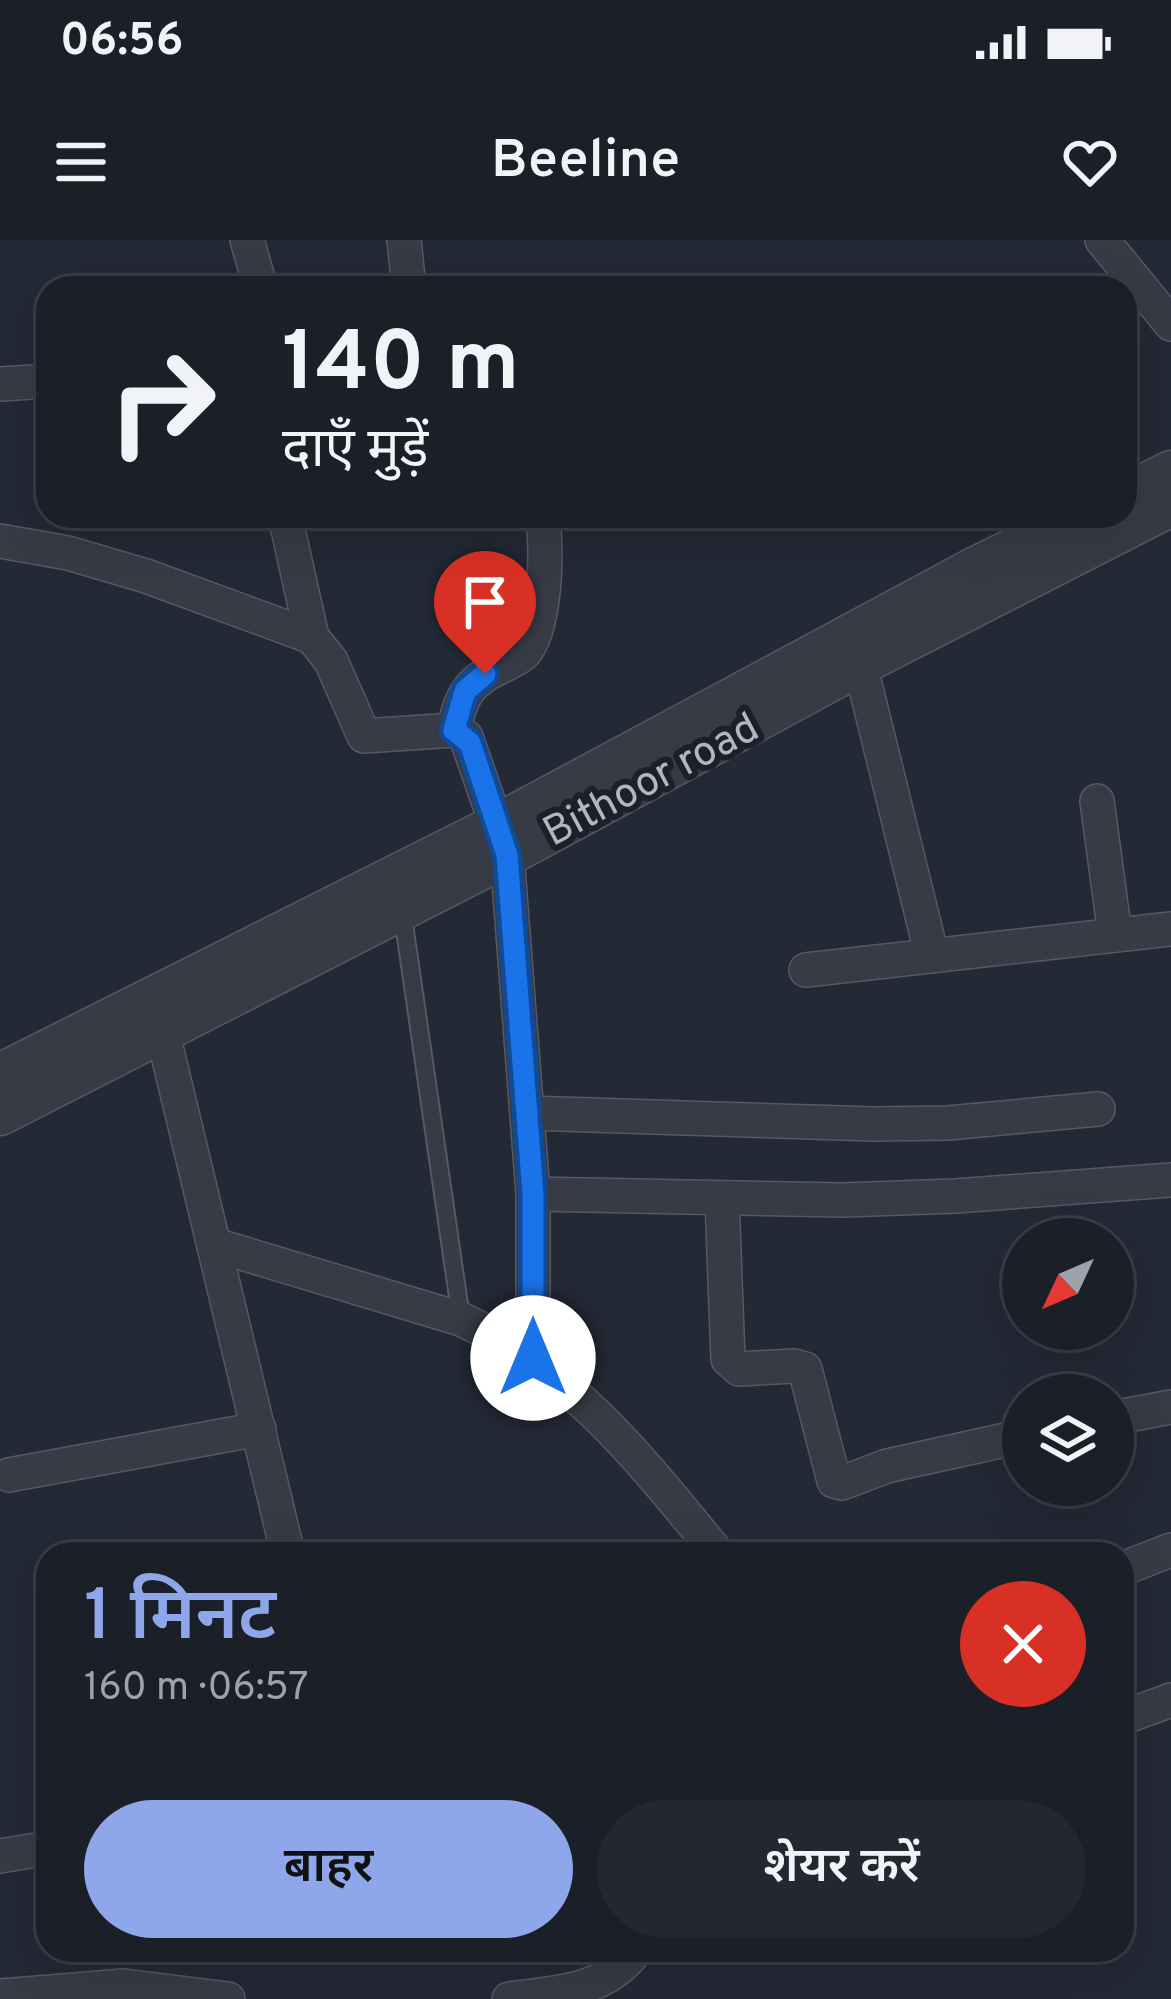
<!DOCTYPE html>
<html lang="hi">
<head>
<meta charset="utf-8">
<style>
  body { margin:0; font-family:Overpass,"Noto Sans Devanagari",sans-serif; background:#232730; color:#f1f3f6; height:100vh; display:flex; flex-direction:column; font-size:45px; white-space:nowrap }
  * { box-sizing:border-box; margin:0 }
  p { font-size:39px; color:#9fa2a8 }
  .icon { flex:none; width:66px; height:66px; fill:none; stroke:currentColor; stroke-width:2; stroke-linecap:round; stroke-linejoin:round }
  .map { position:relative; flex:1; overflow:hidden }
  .panel { position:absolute; left:36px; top:1302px; width:1098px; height:420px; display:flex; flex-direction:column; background:#1a1f28; border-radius:36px; box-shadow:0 12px 48px #0002,0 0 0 3px #383d45 }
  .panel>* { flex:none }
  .banner { position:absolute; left:36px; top:36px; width:1101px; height:252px; border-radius:36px; box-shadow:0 12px 48px #0002,0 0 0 3px #383d45; background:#1a1f28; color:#f1f3f6; overflow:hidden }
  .needle { width:78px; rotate:226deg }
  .tools { position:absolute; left:1002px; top:978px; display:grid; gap:24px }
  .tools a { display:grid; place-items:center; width:132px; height:132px; border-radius:50%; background:#1a1f28; box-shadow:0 12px 48px #0002,0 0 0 3px #383d45; font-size:60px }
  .pin { position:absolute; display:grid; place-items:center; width:102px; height:102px; color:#fff; margin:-123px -51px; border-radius:50% 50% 50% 0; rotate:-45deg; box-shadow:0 0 12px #0007 }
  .pin .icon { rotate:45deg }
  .me { position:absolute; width:132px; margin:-66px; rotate:0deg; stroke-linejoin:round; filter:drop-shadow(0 0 9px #0008) }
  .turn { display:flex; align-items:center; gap:42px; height:252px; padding:0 48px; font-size:54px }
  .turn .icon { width:156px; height:156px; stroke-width:2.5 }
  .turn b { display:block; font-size:84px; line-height:102px }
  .round { display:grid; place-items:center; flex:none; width:126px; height:126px; border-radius:63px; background:#232730 }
  .overview { display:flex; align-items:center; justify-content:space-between; height:204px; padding:0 48px }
  h1 { font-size:72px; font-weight:600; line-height:90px; color:#8ea7ea }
  .cta { display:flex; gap:24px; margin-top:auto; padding:24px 48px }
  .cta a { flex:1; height:138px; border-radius:72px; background:#8ea7ea; color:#111; font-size:48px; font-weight:600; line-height:138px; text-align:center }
  .cta a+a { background:#232730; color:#f1f3f6 }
  .status { display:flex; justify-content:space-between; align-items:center; height:84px; padding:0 60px; background:#1a1f28; direction:ltr }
  .status svg { height:33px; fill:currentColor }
  header { display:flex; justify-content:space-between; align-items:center; height:156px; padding:0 48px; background:#1a1f28; font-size:54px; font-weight:600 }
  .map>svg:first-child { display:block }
</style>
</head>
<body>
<div class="status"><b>06:56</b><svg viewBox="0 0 49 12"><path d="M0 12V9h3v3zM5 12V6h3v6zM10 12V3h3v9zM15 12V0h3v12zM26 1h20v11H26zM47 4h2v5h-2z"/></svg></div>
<header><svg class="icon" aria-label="menu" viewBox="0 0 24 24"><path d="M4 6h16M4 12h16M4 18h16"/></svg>Beeline<svg class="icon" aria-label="heart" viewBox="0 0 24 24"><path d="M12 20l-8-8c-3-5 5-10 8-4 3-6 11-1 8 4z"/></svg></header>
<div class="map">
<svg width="1171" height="1759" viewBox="0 0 1171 1759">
  <rect width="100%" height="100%" fill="#232935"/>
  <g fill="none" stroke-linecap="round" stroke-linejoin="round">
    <g stroke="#545964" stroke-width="20">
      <polyline id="service" points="402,670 461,1078"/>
    </g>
    <g stroke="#545964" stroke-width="36">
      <g id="minor">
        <polyline points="247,0 260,45"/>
        <polyline points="404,0 409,48"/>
        <polyline points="1102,0 1171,84"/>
        <polyline points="0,144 48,141"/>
        <polyline points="285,276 312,397"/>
        <polyline points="0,301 68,313 146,336 312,397 331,421 364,496 454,490 466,497 507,615 533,954 533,1118"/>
        <polyline points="860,424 932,716"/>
        <path d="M454 490C460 457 469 441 500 427 508 423 518 419 524 413 546 389 548 306 542 276"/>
        <polyline points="1097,561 1115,695"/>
        <polyline points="806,730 1171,689"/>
        <polyline points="162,790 288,1314"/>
        <polyline points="528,873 874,884 948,883 1098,869"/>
        <polyline points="533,954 843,960 955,956 1171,940"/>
        <polyline points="722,959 728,1119 739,1129 794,1126 805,1129 834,1241 842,1243 887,1226 1023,1196"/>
        <path d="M215 1005 461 1079C572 1131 642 1221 718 1314"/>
        <polyline points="1113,1178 1171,1167"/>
        <polyline points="9,1235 259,1189"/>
        <polyline points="1122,1329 1171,1310"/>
        <polyline points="1122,1478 1171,1460"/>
        <polyline points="0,1616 48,1608"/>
        <polyline points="0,1756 124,1746 228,1759"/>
        <path d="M509 1759C557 1753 605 1752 636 1710"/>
      </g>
    </g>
    <g stroke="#545964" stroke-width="45">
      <g id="tertiary">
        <polyline points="1125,255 1171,232"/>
        <polyline points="0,835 498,585 974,329 1082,276"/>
        <polyline points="0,874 507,615 860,424 1171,265"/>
      </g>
    </g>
    <use href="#service" stroke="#363b46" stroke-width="16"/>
    <use href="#minor" stroke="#363b46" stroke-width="33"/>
    <use href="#tertiary" stroke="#363b46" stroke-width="42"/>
  </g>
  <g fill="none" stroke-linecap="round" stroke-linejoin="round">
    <g stroke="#114b97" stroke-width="30">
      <polyline id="route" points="485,434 465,451 454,490 470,503 507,615 533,954 533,1118"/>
    </g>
    <use href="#route" stroke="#1a73e8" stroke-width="21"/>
  </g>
  <g text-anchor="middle" stroke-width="12" stroke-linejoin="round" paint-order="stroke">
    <g font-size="42" fill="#b1b6c2" stroke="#1c202b">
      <text transform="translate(650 538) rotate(-28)" y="15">Bithoor road</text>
    </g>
  </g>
</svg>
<div class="tools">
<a><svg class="needle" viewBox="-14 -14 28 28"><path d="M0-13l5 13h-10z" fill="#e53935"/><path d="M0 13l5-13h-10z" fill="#9fa2a8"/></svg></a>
<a><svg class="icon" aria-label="layers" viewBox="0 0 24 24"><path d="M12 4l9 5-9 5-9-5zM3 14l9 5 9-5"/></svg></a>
</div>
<div class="pin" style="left:485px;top:434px;background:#d93025"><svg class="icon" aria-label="arrive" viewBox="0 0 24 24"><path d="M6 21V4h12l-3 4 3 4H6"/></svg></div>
<svg class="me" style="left:533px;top:1118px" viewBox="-20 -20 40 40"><circle r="19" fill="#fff"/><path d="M0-13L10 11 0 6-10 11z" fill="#1a73e8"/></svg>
<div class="banner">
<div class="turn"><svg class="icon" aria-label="right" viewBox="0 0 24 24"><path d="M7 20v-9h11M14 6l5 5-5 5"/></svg><div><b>140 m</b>दाएँ मुड़ें</div></div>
</div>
<section class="panel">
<div class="overview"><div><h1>1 मिनट</h1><p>160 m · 06:57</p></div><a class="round" style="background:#d93025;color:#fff"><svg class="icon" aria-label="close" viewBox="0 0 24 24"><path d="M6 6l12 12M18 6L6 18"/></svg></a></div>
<div class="cta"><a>बाहर</a><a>शेयर करें</a></div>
</section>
</div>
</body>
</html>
